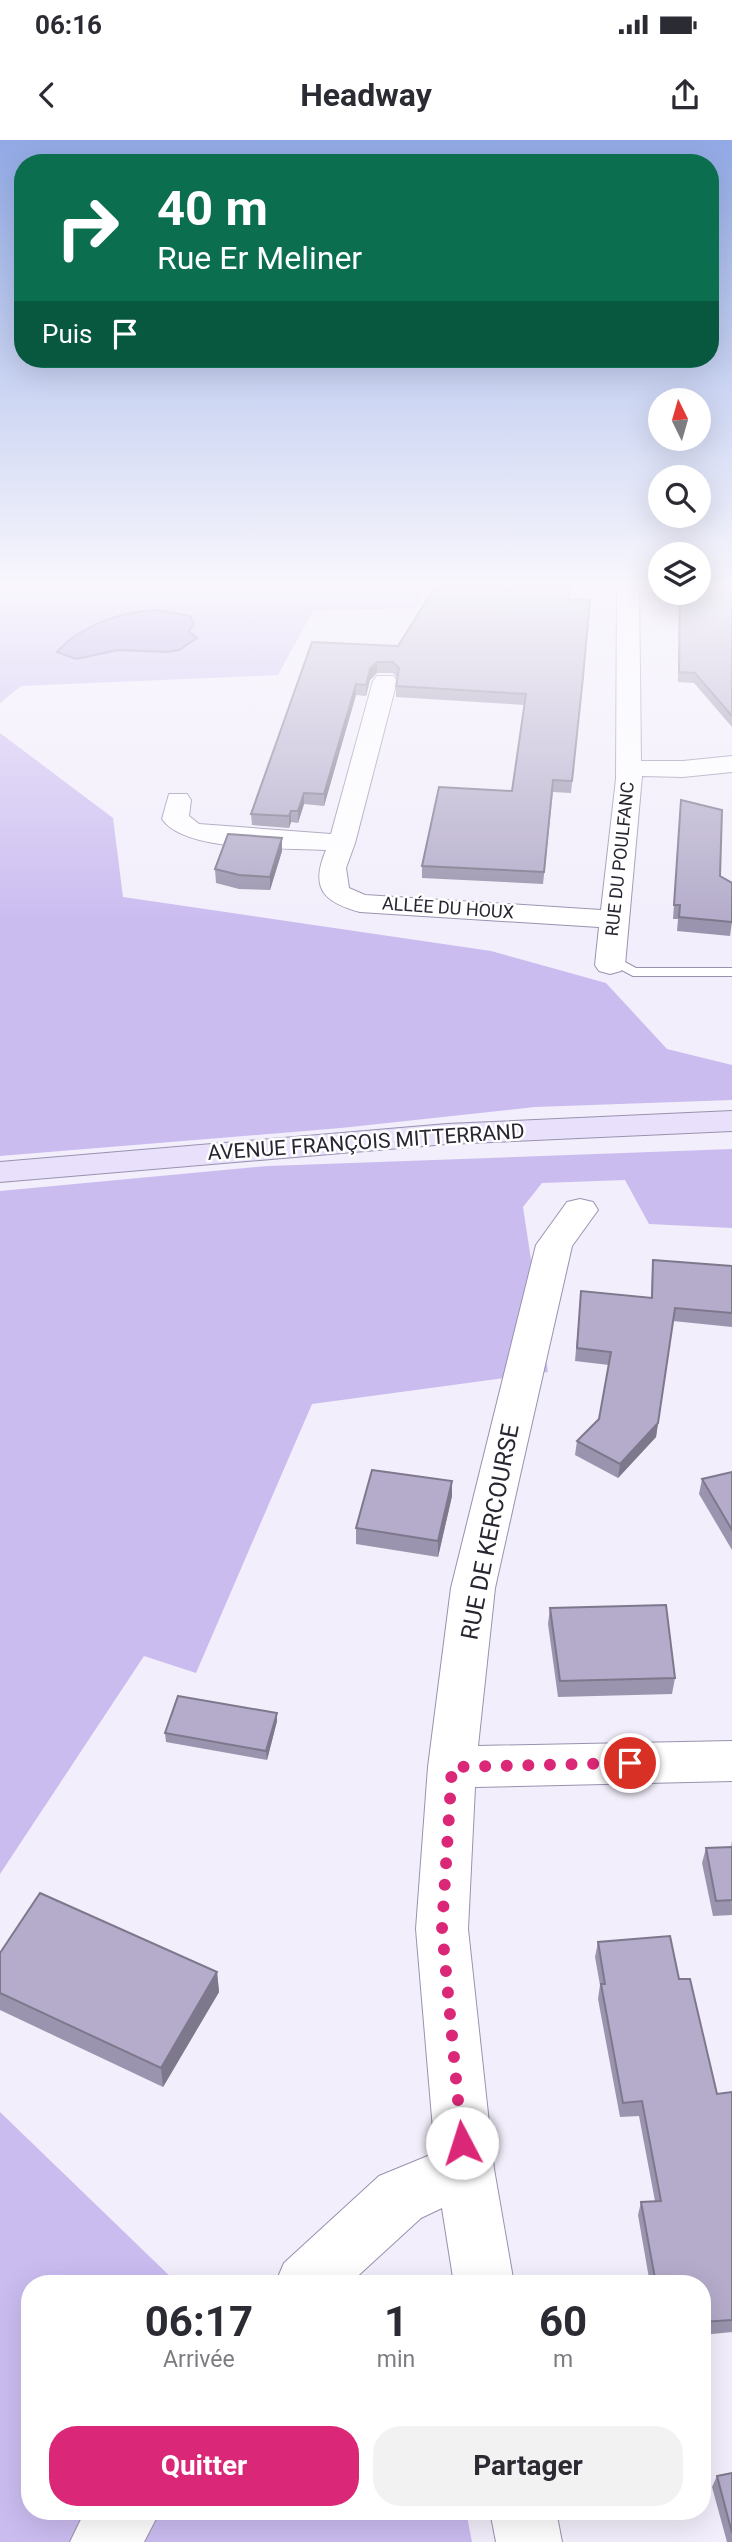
<!DOCTYPE html>
<html lang="fr">
<head>
<meta charset="utf-8">
<style>
  body { margin:0; font-family:Roboto,sans-serif; background:#f2f2f3; color:#2b2b33; height:100vh; display:flex; flex-direction:column; font-size:26px; white-space:nowrap }
  * { box-sizing:border-box; margin:0 }
  p { font-size:23px; color:#7c7c81 }
  .icon { flex:none; width:38px; height:38px; fill:none; stroke:currentColor; stroke-width:2; stroke-linecap:round; stroke-linejoin:round }
  .map { position:relative; flex:1; overflow:hidden }
  .sheet { position:absolute; left:21px; top:2135px; width:690px; height:245px; display:flex; flex-direction:column; background:#fff; border-radius:28px; box-shadow:0 7px 28px #0002 }
  .sheet>* { flex:none }
  .banner { position:absolute; left:14px; top:14px; width:705px; height:214px; border-radius:28px; box-shadow:0 7px 28px #0002; background:#0b6e4f; color:#fff; overflow:hidden }
  .needle { width:46px; rotate:355deg }
  .buttons { position:absolute; left:648px; top:248px; display:grid; gap:14px }
  .buttons a { display:grid; place-items:center; width:63px; height:63px; border-radius:50%; background:#fff; box-shadow:0 7px 28px #0002; font-size:35px }
  .pin { position:absolute; display:grid; place-items:center; width:60px; height:60px; color:#fff; margin:-30px; border:4px solid #fff; border-radius:50%; box-shadow:0 2px 7px #0007 }
  .me { position:absolute; width:77px; margin:-38px; rotate:355deg; stroke-linejoin:round; filter:drop-shadow(0 0 5px #0008) }
  .turn { display:flex; align-items:center; gap:24px; height:147px; padding:0 28px; font-size:32px }
  .turn .icon { width:91px; height:91px; stroke-width:2.5 }
  .turn b { display:block; font-size:49px; line-height:60px }
  .then { display:flex; align-items:center; height:66px; padding:0 28px; background:#0003; gap:14px; font-size:26px }
  .eta { display:flex; justify-content:space-evenly; align-items:center; height:119px; text-align:center }
  .eta b { font-size:42px; font-weight:700; line-height:49px }
  .cta { display:flex; gap:14px; margin-top:auto; padding:14px 28px }
  .cta a { flex:1; height:80px; border-radius:28px; background:#db2777; color:#fff; font-size:28px; font-weight:700; line-height:80px; text-align:center }
  .cta a+a { background:#f2f2f3; color:#2b2b33 }
  .status { display:flex; justify-content:space-between; align-items:center; height:49px; padding:0 35px; background:#fff; direction:ltr }
  .status svg { height:19px; fill:currentColor }
  header { display:flex; justify-content:space-between; align-items:center; height:91px; padding:0 28px; background:#fff; font-size:32px; font-weight:700 }
  .map>svg:first-child { display:block }
</style>
</head>
<body>
<div class="status"><b>06:16</b><svg viewBox="0 0 49 12"><path d="M0 12V9h3v3zM5 12V6h3v6zM10 12V3h3v9zM15 12V0h3v12zM26 1h20v11H26zM47 4h2v5h-2z"/></svg></div>
<header><svg class="icon" aria-label="back" viewBox="0 0 24 24"><path d="M15 5l-7 7 7 7"/></svg>Headway<svg class="icon" aria-label="share" viewBox="0 0 24 24"><path d="M12 15V3M7 8l5-5 5 5M5 13v7h14v-7"/></svg></header>
<div class="map">
<svg width="732" height="2402" viewBox="0 0 732 2402">
  <rect width="100%" height="100%" fill="#f2eefb"/>
  <g fill="#cbbcf0">
    <polygon points="0,444 428,444 417,468 313,471 278,535 21,546 0,563"/>
    <polygon points="0,593 113,678 123,757 491,811 606,843 667,909 732,925 732,960 535,967 341,988 0,1016"/>
    <polygon points="732,1009 732,1088 649,1084 625,1040 542,1043 523,1067 548,1232 312,1264 196,1533 144,1516 0,1734 0,1051 268,1026"/>
    <polygon points="0,1972 178,2144 30,2144 30,2371 466,2371 472,2402 0,2402"/>
  </g>
  <path fill="#ae99e0" stroke="#8676ac" stroke-width="2" d="M157 470 190 476 194 484 189 491 197 498 179 510 167 512 118 510 76 519 57 512C80 486 122 471 157 470Z"/>
  <g fill="none" stroke-linecap="round" stroke-linejoin="round">
    <g stroke="#9992af" stroke-width="2">
      <polygon id="lane" points="610,814 636,828 732,828 732,836 633,836 605,821 603,818"/>
    </g>
    <g stroke="#9992af" stroke-width="2">
      <g id="street">
        <path d="M617 444H639L641 621H683L732 616V632L683 637 642 636 625 825 621 831 610 834 599 831 595 825 599 787 360 772C323 762 310 748 326 710 286 707 185 713 162 679L169 654H187L191 660 189 676 199 684 331 694 373 541 377 536H393L397 541 355 703 346 728 349 748 365 755 601 770 616 639Z"/>
        <polygon points="580,1059 593,1062 598,1070 572,1106 521,1331 495,1448 478,1606 732,1601 732,1641 475,1647 468,1789 494,2029 514,2144 454,2144 442,2068 421,2078 349,2144 275,2144 284,2123 379,2036 435,2013 416,1789 428,1627 451,1448 536,1105 567,1062"/>
        <polygon points="85,2371 160,2371 144,2402 70,2402"/>
        <polygon points="490,2371 556,2371 562,2402 496,2402"/>
      </g>
    </g>
    <g stroke="#9992af" stroke-width="2">
      <polygon id="secondary" points="732,971 732,991 447,1004 0,1042 0,1022 447,984"/>
    </g>
    <use href="#lane" fill="#fff" fill-rule="evenodd"/>
    <use href="#street" fill="#fff" fill-rule="evenodd"/>
    <use href="#secondary" fill="#e9e0fb" fill-rule="evenodd"/>
  </g>
  <g fill="#9b94ae">
    <polygon points="732,444 732,587 694,543 678,542 679,453"/>
    <polygon points="569,459 582,548 571,653 553,652 543,744 422,738 422,726 512,651 525,565 396,557 396,546 397,538 393,533 377,533 370,540 366,556 356,555 324,666 304,664 298,683 291,682 289,688 252,685 251,674 312,502 398,506"/>
    <polygon points="681,660 720,736 732,782 730,796 677,791 678,779 673,779"/>
    <polygon points="282,698 282,711 270,750 239,749 216,743 215,729"/>
    <polygon points="653,1120 732,1126 732,1187 673,1181 656,1297 618,1338 575,1315 577,1301 599,1279 609,1225 575,1221 581,1151 651,1158 652,1133"/>
    <polygon points="732,1332 732,1410 699,1354 702,1339"/>
    <polygon points="452,1341 452,1356 438,1417 356,1404 356,1388"/>
    <polygon points="550,1468 675,1538 672,1554 558,1557 548,1484"/>
    <polygon points="277,1581 267,1620 166,1602 165,1593"/>
    <polygon points="732,1701 732,1775 713,1776 702,1723 706,1708 731,1707"/>
    <polygon points="598,1802 679,1839 717,1954 732,1952 732,2192 702,2195 702,2144 650,2144 638,2075 641,2062 655,2061 639,1976 620,1977 598,1859 600,1845 595,1817"/>
    <polygon points="0,1813 217,1832 219,1852 163,1947 0,1870"/>
    <polygon points="732,2333 732,2402 727,2402 712,2347 717,2336"/>
  </g>
  <g fill="#7e788d">
    <polygon points="377,522 377,533 370,540 366,556 366,545 370,529"/>
    <polygon points="356,544 356,555 324,666 324,654"/>
    <polygon points="304,653 304,664 298,683 298,671"/>
    <polygon points="291,671 291,682 289,688 289,676"/>
    <polygon points="282,698 282,711 270,750 270,737"/>
    <polygon points="658,1283 656,1297 618,1338 620,1324"/>
    <polygon points="452,1341 452,1356 438,1417 438,1401"/>
    <polygon points="277,1573 277,1581 267,1620 266,1611"/>
    <polygon points="217,1832 219,1852 163,1947 161,1928"/>
  </g>
  <g fill="#b4acca" stroke="#7e788d" stroke-width="2">
    <polygon points="437,444 570,444 569,459 590,460 583,537 572,641 553,640 544,732 422,726 439,647 512,651 526,554 396,546 399,528 393,522 377,522 370,529 366,545 356,544 324,654 304,653 298,671 291,671 289,676 251,674 312,502 398,506"/>
    <polygon points="698,444 732,444 732,576 695,533 679,532 680,453 698,453"/>
    <polygon points="681,660 722,670 720,736 732,743 732,782 679,777 680,765 674,765"/>
    <polygon points="228,694 282,698 270,737 239,735 215,729"/>
    <polygon points="653,1120 732,1126 732,1173 675,1168 658,1283 620,1324 577,1301 599,1279 611,1212 577,1208 581,1151 652,1158"/>
    <polygon points="372,1330 452,1341 438,1401 356,1388"/>
    <polygon points="732,1332 732,1390 702,1339"/>
    <polygon points="666,1465 675,1538 560,1541 550,1468"/>
    <polygon points="178,1556 277,1573 266,1611 165,1593"/>
    <polygon points="732,1707 732,1760 716,1761 706,1708"/>
    <polygon points="40,1753 217,1832 161,1928 0,1853 0,1813"/>
    <polygon points="670,1796 679,1839 690,1839 717,1954 732,1952 732,2180 702,2182 702,2144 656,2144 641,2062 661,2061 642,1961 623,1963 601,1844 605,1844 598,1802"/>
    <polygon points="732,2333 732,2393 717,2336"/>
  </g>
  <linearGradient id="sky" x2="0" y2="1"><stop stop-color="#91a9e5"/><stop offset="0.57" stop-color="#f9f7fd"/><stop offset="1" stop-color="#f9f7fd" stop-opacity="0"/></linearGradient>
  <rect width="732" height="781" fill="url(#sky)"/>
  <g fill="none" stroke-linecap="round" stroke-linejoin="round">
    <polyline stroke="#db2777" stroke-width="12" stroke-dasharray="0 21.6" points="462,2003 442,1789 452,1627 630,1623"/>
  </g>
  <g text-anchor="middle" stroke-width="5" stroke-linejoin="round" paint-order="stroke">
    <g font-size="18" fill="#292632" stroke="#fff">
      <text transform="translate(620 719) rotate(-84)" y="6">RUE DU POULFANC</text>
      <text transform="translate(448 768) rotate(4)" y="6">ALLÉE DU HOUX</text>
    </g>
    <g font-size="21" fill="#292632" stroke="#fff">
      <text transform="translate(366 1002) rotate(-4)" y="7">AVENUE FRANÇOIS MITTERRAND</text>
    </g>
    <g font-size="24" fill="#292632" stroke="#fff">
      <text transform="translate(490 1392) rotate(-79)" y="8">RUE DE KERCOURSE</text>
    </g>
  </g>
</svg>
<div class="buttons">
<a><svg class="needle" viewBox="-14 -14 28 28"><path d="M0-13l5 13h-10z" fill="#e53935"/><path d="M0 13l5-13h-10z" fill="#7c7c81"/></svg></a>
<a><svg class="icon" aria-label="search" viewBox="0 0 24 24"><circle cx="10" cy="10" r="6"/><path d="M15 15l6 6"/></svg></a>
<a><svg class="icon" aria-label="layers" viewBox="0 0 24 24"><path d="M12 4l9 5-9 5-9-5zM3 14l9 5 9-5"/></svg></a>
</div>
<div class="pin" style="left:630px;top:1623px;background:#d93025"><svg class="icon" aria-label="arrive" viewBox="0 0 24 24"><path d="M6 21V4h12l-3 4 3 4H6"/></svg></div>
<svg class="me" style="left:462px;top:2003px" viewBox="-20 -20 40 40"><circle r="19" fill="#fff"/><path d="M0-13L10 11 0 6-10 11z" fill="#db2777"/></svg>
<div class="banner">
<div class="turn"><svg class="icon" aria-label="right" viewBox="0 0 24 24"><path d="M7 20v-9h11M14 6l5 5-5 5"/></svg><div><b>40 m</b>Rue Er Meliner</div></div>
<div class="then">Puis<svg class="icon" aria-label="arrive" viewBox="0 0 24 24"><path d="M6 21V4h12l-3 4 3 4H6"/></svg></div>
</div>
<section class="sheet">
<div class="eta">
<div><b>06:17</b><p>Arrivée</p></div>
<div><b>1</b><p>min</p></div>
<div><b>60</b><p>m</p></div>
</div>
<div class="cta"><a>Quitter</a><a>Partager</a></div>
</section>
</div>
</body>
</html>
